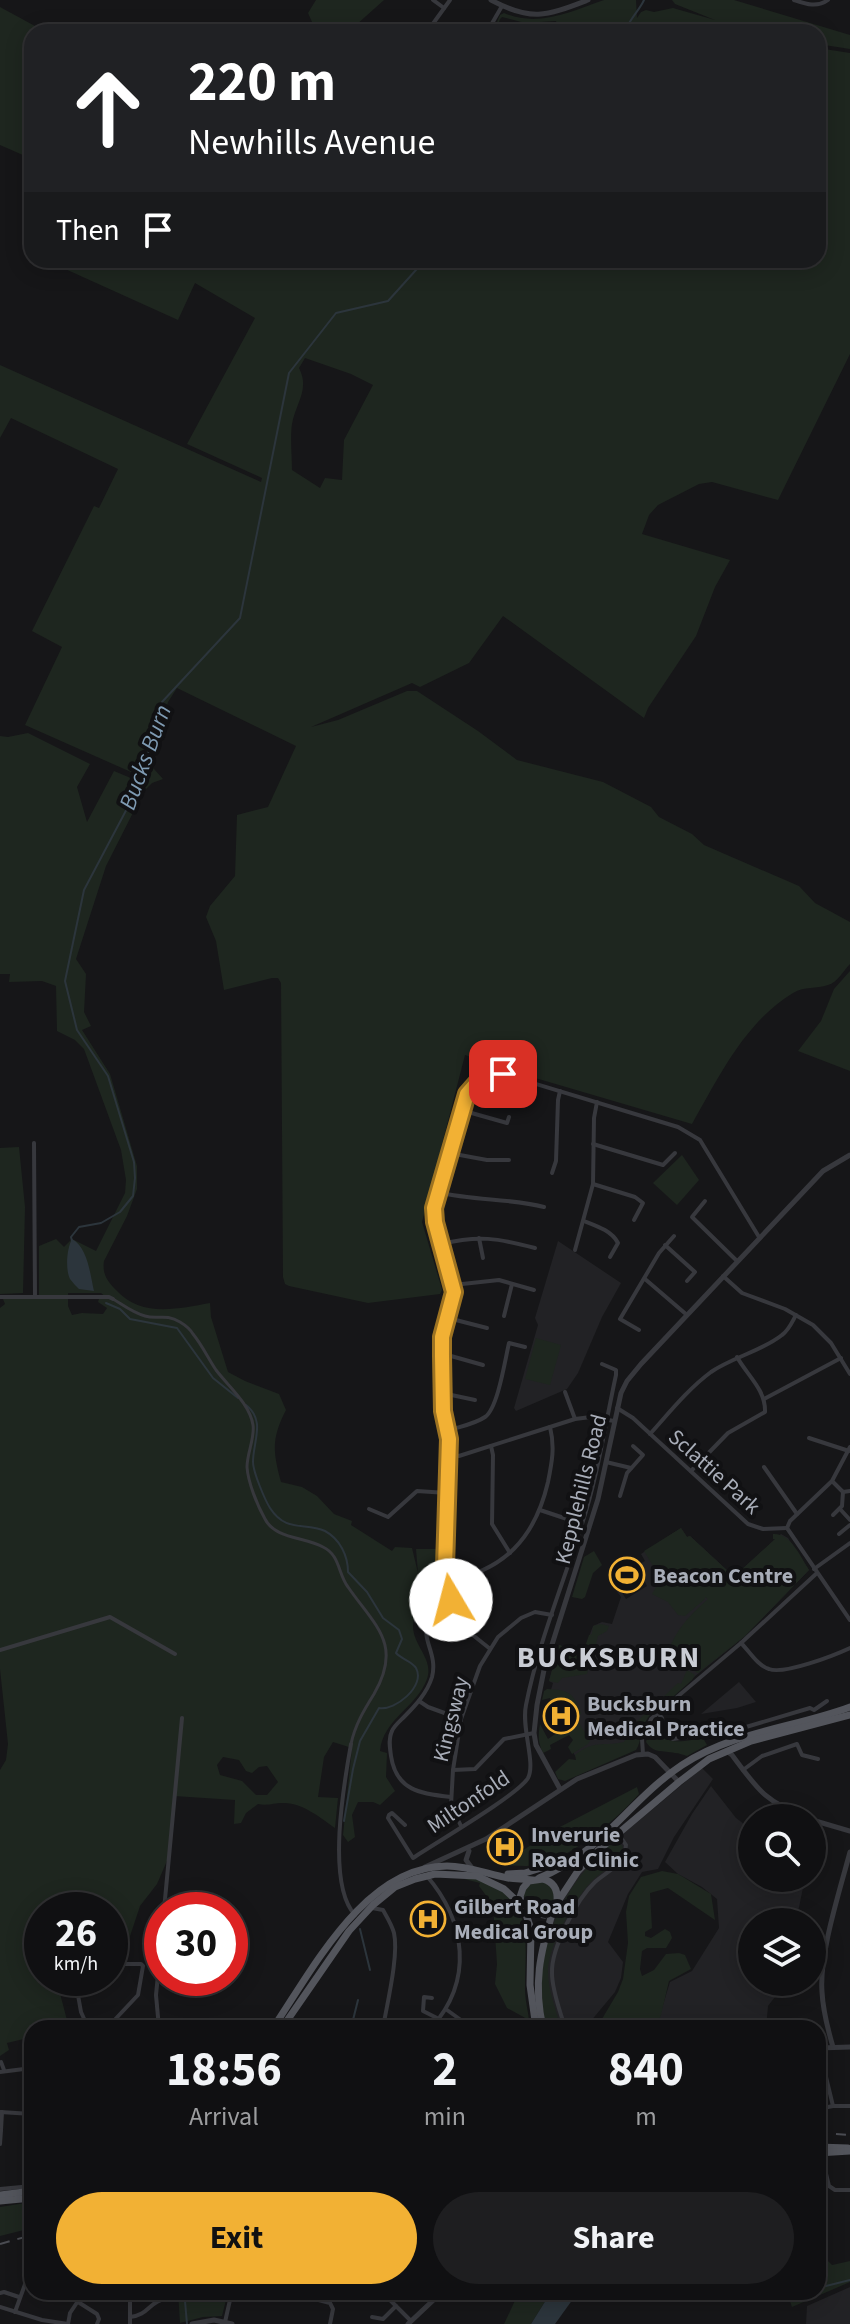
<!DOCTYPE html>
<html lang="en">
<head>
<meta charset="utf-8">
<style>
  body { margin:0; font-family:"Source Sans 3",sans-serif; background:#1e1e20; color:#f1f3f6; height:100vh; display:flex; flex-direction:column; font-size:30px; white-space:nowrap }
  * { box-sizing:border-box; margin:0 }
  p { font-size:26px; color:#9c9d9f }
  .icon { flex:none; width:44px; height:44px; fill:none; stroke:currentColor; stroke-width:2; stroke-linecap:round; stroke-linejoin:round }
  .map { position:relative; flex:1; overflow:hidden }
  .details { position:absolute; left:24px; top:2020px; width:802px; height:280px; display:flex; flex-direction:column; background:#101012; border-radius:24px; box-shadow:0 4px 20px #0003,0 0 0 2px #303032 }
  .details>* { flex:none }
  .banner { position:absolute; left:24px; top:24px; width:802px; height:244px; border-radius:24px; box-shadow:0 4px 20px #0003,0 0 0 2px #303032; background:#202124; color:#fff; overflow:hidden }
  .tools { position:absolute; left:738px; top:1804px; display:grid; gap:16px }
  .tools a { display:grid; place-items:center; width:88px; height:88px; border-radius:50%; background:#101012; box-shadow:0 4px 20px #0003,0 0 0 2px #303032; font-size:40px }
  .speed { position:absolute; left:24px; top:1892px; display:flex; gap:16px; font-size:40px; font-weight:700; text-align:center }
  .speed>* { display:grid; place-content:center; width:104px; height:104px; border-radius:50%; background:#101012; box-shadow:0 4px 20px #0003,0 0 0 2px #303032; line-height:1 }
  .speed small { font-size:20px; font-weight:400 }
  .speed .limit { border:12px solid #d22; background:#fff; color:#111 }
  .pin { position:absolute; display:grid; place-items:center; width:68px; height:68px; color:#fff; margin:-34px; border-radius:16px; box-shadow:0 4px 12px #0006 }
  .me { position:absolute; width:88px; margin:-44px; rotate:352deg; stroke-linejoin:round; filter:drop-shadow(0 0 6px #0008) }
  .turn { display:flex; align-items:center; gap:28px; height:168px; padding:0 32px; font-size:36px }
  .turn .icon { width:104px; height:104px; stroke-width:2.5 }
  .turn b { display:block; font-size:56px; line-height:68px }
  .then { display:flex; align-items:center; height:76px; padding:0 32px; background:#0003; gap:16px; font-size:30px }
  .eta { display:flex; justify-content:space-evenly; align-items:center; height:136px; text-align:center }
  .eta b { font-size:48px; font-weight:700; line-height:56px }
  .action { display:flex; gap:16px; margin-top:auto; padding:16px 32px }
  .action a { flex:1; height:92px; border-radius:48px; background:#f2b134; color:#111; font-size:32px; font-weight:700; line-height:92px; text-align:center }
  .action a+a { background:#1e1e20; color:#f1f3f6 }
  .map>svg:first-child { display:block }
</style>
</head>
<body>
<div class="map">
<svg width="850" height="2324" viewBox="0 0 850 2324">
  <rect width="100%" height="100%" fill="#161618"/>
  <g fill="#222225">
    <polygon points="558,1241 621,1283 602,1317 578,1373 567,1389 516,1411 514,1408 538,1325 535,1318"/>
    <polygon points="681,1528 687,1537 690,1536 729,1572 735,1569 739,1572 781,1534 788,1538 809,1570 745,1636 643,1718 633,1744 577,1759 570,1747 574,1740 573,1715 564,1699 550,1693 553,1683 549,1681 559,1645 583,1653 593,1626 602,1622 612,1624 621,1597 616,1590 619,1588 626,1599 647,1586 643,1578 645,1576 638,1565 645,1561 641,1554"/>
    <polygon points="739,1682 756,1702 737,1708 701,1714"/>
    <polygon points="702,1768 713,1779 674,1837 658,1869 642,1872 628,1894 608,1942 623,1962 621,1978 615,1992 585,2028 545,2028 539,1988 553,1919 567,1894 586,1865"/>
    <polygon points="711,1786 736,1818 752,1830 752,1878 805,1878 796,1922 752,1922 752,1982 781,1982 778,1993 768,2006 766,2028 656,2028 670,1982 692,1971 719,1928 717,1899 702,1887 678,1874 665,1862 692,1814"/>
    <polygon points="850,2287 850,2324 806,2324 807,2306"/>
  </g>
  <g fill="#1e261f" fill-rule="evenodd">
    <polygon points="316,0 384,0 356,25 357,29 353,32 306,32 312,22 308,13"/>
    <path d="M604 0H636L637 18 641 12 646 10 654 12 673 8 715 20 675 4 672 0H734L850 35V49L818 44V32H560L556 21 540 22 529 27 525 23 502 17 500 19 496 31 494 29 500 15 504 13C538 28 572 11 604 0Z"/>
    <polygon points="0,7 46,32 32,32 32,159 0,145"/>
    <path d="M818 48 850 53V354L778 500 712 482 699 484 658 505 649 515 642 534 730 560 715 587 696 636 648 708 644 718 503 616 469 663 420 687 412 683 311 727 338 720 407 691H417L478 731 517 760 603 782 651 807 659 817 692 834 704 845 799 886 815 903 850 922V964C844 970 837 983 828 985 816 989 805 986 793 993 744 1023 719 1077 692 1124L508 1070 504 1067 465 1055 422 1222 441 1286 442 1290 440 1294 368 1303 289 1286 285 1284 283 1277 281 983 278 978H272L224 990 216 941 206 917 210 906 235 876 237 815 268 807 296 746 177 688 168 702 153 760 154 769 163 779 152 783 144 791 106 866 76 959 86 974 84 1012 91 1026 82 1030 110 1074 137 1166V1189L127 1216 104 1261C102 1273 107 1281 115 1289 141 1318 176 1309 210 1303L211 1317 228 1372 245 1381 279 1394 286 1410C271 1439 273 1452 281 1482L302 1487 317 1496 334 1514 352 1521 351 1525 392 1551 395 1547 412 1548 418 1573 416 1549H441L444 1586 423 1591C424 1604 413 1614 413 1626 413 1646 434 1659 427 1679 417 1707 383 1719 380 1751L387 1753 386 1777 395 1791 380 1805 373 1802H358L352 1815 355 1837 348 1842 343 1835 352 1748 333 1742 324 1757 318 1797 338 1798 335 1828C321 1818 301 1802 283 1803 273 1803 268 1806 258 1804L246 1813 241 1823 234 1824 235 1800 174 1796 169 1856 157 1884 140 1906 126 1948H110V1910H42V1978H56L69 2028H32V2037L7 2043 9 2050 0 2056V1770L6 1760 8 1744 0 1669V1308L5 1304 3 1299 39 1298V1246L56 1239 64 1247 72 1239 96 1251 125 1193 126 1180 121 1150 84 1049 75 1040 57 1031 56 986 42 981 9 982 10 974H0V736L8 737 28 733 90 764 77 787 87 822 114 771 138 781 140 776 25 725 62 647 32 631 94 506 99 508 118 469 11 418 0 438V365L261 482 262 478 187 444 255 318 195 283 178 320 63 268 66 260H818ZM305 358 351 374 373 385 344 440 342 480 325 478 320 488 292 470C292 458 290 436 292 424 296 403 310 389 299 368ZM68 1293H101L106 1297 99 1299 98 1302 107 1308 103 1314 82 1313 72 1315 68 1306ZM223 1757 239 1760 246 1771 252 1773 259 1767 267 1766 278 1782 267 1795H256L242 1781 220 1775 217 1765Z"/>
    <polygon points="850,971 850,1071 798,1051 821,1021 834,989"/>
    <polygon points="19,1147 25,1207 23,1293 0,1294 0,1148"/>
    <polygon points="682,1155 699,1180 677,1205 653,1183"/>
    <polygon points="536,1338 561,1345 550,1385 525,1379"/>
    <path d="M681 1528 687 1537 690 1536 729 1572 735 1569 739 1572 775 1539H773V1534C791 1533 800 1556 809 1570L745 1636 698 1673 667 1655C675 1630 690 1615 708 1599L705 1597V1599L685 1616 678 1615 668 1602 652 1594 661 1579 644 1551Z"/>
    <polygon points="594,1551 602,1565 593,1573 585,1597 582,1599 572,1597 584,1557"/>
    <polygon points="601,1624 609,1626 607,1631 598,1636 595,1647 598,1648 596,1653 592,1653 587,1674 562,1678 558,1683 549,1681 559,1645 583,1653 589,1635 592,1634 593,1626"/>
    <path d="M687 1670 695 1675 692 1680 666 1703 649 1713 650 1715C638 1730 643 1739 636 1750L565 1781 558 1779 555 1772 569 1759 576 1760 575 1755C595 1739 602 1747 624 1742L631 1727 678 1683 681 1684Z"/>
    <path d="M547 1689C569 1690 573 1692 581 1713 575 1724 585 1731 591 1739L588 1744 572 1754 568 1747 573 1740 569 1735 550 1745 551 1749 543 1753C538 1743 538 1735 540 1724L548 1739 564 1728 561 1722 569 1717 562 1704 553 1708 550 1698 542 1700 544 1691Z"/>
    <path d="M657 1719 660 1720C661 1724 661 1730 662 1734 668 1747 692 1739 703 1738L707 1745 687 1756C683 1755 679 1753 675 1753 662 1750 654 1754 646 1742L649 1731Z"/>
    <path d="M637 1787 639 1794C617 1819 571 1858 538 1865 526 1867 513 1865 500 1865L556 1829Z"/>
    <path d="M613 1842H619L623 1847C617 1866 602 1870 590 1883 573 1902 547 1948 548 1973 548 1991 557 2010 560 2028H546C529 1958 559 1887 613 1842Z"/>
    <polygon points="662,1871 678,1874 711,1894 715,1920 668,1888 650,1893 652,1928 645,1932 645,1936 651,1938 665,1929 670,1932 672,1938 666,1948 647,1948 642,1951 640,1969 642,1976 654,1970 666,1954 679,1953 685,1955 691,1969 669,1981 661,2015 655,2028 606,2028 599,2024 618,1992 623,1979 628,1943 626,1912 629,1896 641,1877"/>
    <path d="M467 1876C536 1892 525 1934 525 1989 525 2000 528 2010 529 2020L507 2008 495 1984 497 1964 493 1905 479 1886 480 1883 464 1879Z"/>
    <circle cx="539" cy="1897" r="15"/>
    <polygon points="32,2202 32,2228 0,2236 0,2207"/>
    <polygon points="818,2251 832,2265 850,2261 850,2282 792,2307 787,2292 818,2292"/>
    <polygon points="178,2292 219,2292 227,2296 222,2316 203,2317 180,2323"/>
    <polygon points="519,2292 551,2292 531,2324 504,2324"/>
  </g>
  <g fill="#2c353c">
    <path d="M72 1239C88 1248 90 1274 94 1291L79 1289C76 1286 73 1283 70 1279 65 1269 67 1248 72 1239Z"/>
    <polygon points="551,2292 578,2292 555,2324 531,2324"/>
  </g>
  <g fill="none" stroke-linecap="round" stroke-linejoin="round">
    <g stroke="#2c353c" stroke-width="2">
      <path d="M617 32 626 30C630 18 639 11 644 0"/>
      <polyline points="72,1241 71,1237 79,1227 101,1223 120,1212 133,1196 135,1178 134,1162 108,1076 77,1030 65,981 84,890 140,784 162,702 240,618 289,373 336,313 388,301 425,260"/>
      <polyline points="106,1303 120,1309 130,1319 177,1328 213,1378 238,1398"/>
      <path d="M246 1405C266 1421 253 1441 253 1462 253 1472 265 1500 270 1508 286 1533 305 1522 325 1531 340 1539 348 1556 348 1572L367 1592 383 1618 399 1630 402 1639 396 1653C401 1659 412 1661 416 1668 426 1686 395 1711 379 1708L360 1741 353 1769 344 1821"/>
      <polyline points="360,1929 370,1970"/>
      <polyline points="352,2024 358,2000"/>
      <polyline points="818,2288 850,2280"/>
      <polyline points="789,2296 803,2292"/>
      <polyline points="187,2324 185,2301 188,2292"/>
    </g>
    <path stroke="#37383d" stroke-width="3" d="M113 1299C123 1305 133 1313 145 1316 158 1320 165 1313 180 1322 185 1325 190 1329 193 1334 202 1345 208 1358 216 1370 228 1386 250 1404 253 1425 255 1438 247 1453 247 1467 248 1482 257 1505 265 1519 275 1539 305 1537 323 1547 340 1555 338 1574 348 1587 375 1626 403 1644 374 1694 364 1710 355 1725 351 1744"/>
    <g stroke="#37383d" stroke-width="4">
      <polyline points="433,0 444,8"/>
      <path d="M794 0C806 4 817 8 828 0"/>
      <polyline points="523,26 527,32"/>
      <polyline points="383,27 392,32"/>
      <polyline points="427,32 450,0"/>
      <polyline points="487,32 502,6"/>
      <polyline points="531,32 537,28"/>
      <polyline points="461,1110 507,1123 509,1117"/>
      <polyline points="34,1143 35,1297"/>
      <polyline points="593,1144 663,1165 675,1153"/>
      <polyline points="449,1153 487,1160 509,1160"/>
      <polyline points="552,1173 556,1161 558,1100 560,1091"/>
      <polyline points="593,1184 635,1197 643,1203 634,1220"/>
      <path d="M438 1192C473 1201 509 1198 544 1207"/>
      <polyline points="705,1201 692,1217 737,1261"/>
      <path d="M584 1221C597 1226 612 1231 618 1243L610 1257"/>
      <polyline points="479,1238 483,1258"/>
      <path d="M441 1244C479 1235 497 1238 535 1248"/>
      <polyline points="665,1245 695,1272 687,1281"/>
      <polyline points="575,1250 593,1184 594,1118 597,1102"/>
      <polyline points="723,1276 742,1293 785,1309 813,1325 831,1343 850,1374"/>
      <polyline points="645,1279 687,1315"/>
      <polyline points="453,1285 499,1280 534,1290"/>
      <polyline points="0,1297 109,1297 113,1299"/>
      <polyline points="504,1316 512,1284"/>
      <polyline points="448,1318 487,1328"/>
      <polyline points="639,1330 620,1319 659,1253 674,1236"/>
      <polyline points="442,1356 451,1356 483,1365"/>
      <polyline points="565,1392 575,1419"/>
      <polyline points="442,1393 475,1400"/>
      <polyline points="764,1399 841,1358"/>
      <polyline points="617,1408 633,1418 748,1524 763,1529 787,1528"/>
      <path d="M447 1431C458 1427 475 1424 485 1417 498 1408 505 1360 509 1343L525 1347"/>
      <path d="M650 1434C669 1413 688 1389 711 1372 733 1357 762 1351 782 1335 789 1330 792 1322 796 1315"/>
      <polyline points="809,1438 849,1451"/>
      <polyline points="491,1446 493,1455 492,1524 510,1553"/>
      <polyline points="449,1454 459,1456 575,1419 591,1417 614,1421"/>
      <polyline points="606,1462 631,1468"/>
      <polyline points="764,1467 797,1514"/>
      <path d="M691 1471 728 1433 765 1412C766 1390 747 1375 737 1357"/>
      <polyline points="833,1482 843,1492 850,1491"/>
      <polyline points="620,1496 627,1473 643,1455 633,1446"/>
      <polyline points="369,1509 388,1517 417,1491 447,1493"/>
      <polyline points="840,1509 850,1520"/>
      <polyline points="540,1510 582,1524"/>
      <polyline points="833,1515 842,1506 843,1492"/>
      <polyline points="787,1528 850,1620"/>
      <polyline points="787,1528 790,1521 832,1481 850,1447"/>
      <polyline points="839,1534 850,1525"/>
      <polyline points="814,1569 850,1543"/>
      <path d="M447 1581C504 1571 535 1538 548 1482 552 1462 555 1447 550 1427"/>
      <path d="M741 1643C750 1652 757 1665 769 1669 784 1675 835 1655 850 1648"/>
      <polyline points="489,1648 469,1632 459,1618 451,1600 447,1581 445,1552 449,1439 443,1411 442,1337 454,1292 435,1222 434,1208 467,1094 481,1078 503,1074 678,1127 700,1140 759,1237"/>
      <polyline points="0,1650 110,1617 175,1654"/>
      <polyline points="419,1701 428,1707 461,1719"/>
      <polyline points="658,1713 662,1718 665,1735 673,1739 736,1730 810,1708 814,1710 827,1701"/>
      <path d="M351 1744C344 1783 326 1884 355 1915"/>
      <polyline points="643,1754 642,1739 651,1719 741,1643 817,1573"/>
      <polyline points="453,1770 475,1769 504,1739 534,1733"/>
      <polyline points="743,1770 762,1756 797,1744 802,1755 818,1759"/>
      <path d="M451 1797C420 1794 396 1790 391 1756 390 1748 388 1739 392 1731 394 1726 400 1721 404 1717 416 1705 427 1693 432 1677 438 1654 421 1640 428 1623L454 1608"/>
      <path d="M405 1825 392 1813 389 1815 388 1818 413 1858C435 1843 518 1795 528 1778 536 1763 521 1728 526 1705 538 1644 563 1584 582 1524 598 1475 605 1425 616 1375V1370L602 1364"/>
      <polyline points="461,1826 451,1805 453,1770 461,1719 480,1666 498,1637 521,1618 535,1612 552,1615"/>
      <path d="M426 1875C466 1921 474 1981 431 2028"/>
      <path d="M372 1908 383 1910C387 1917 392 1925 394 1933 399 1955 387 2004 383 2028"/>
      <polyline points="164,1910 182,1718"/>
      <polyline points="75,1978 81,2012 86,2023 84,2028"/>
      <polyline points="432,1998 424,1997 423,2011 439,2019"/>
      <polyline points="447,2010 472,2028"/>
      <polyline points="107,2028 138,1995 143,1966 141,1964 110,1964"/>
      <polyline points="159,2028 156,1995 162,1935"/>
      <path d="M565 2028C560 2010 552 1991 552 1973 551 1948 577 1899 595 1882 607 1871 625 1865 626 1845L618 1833"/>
      <polyline points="819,2048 833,2106"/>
      <polyline points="1,2062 4,2070"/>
      <polyline points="0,2072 32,2068"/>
      <polyline points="818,2109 833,2106 850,2106"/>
      <polyline points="0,2112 32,2114"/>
      <polyline points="1,2130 2,2112"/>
      <polyline points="0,2144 1,2130"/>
      <polyline points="821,2153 829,2186 835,2190 850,2190"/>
      <polyline points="0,2189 32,2186"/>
      <polyline points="70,2292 80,2298"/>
      <polyline points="288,2292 330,2303 333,2309 330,2324"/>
      <polyline points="0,2293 4,2292 19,2297"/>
      <polyline points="389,2299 411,2321"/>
      <polyline points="78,2302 97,2314 99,2319 97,2324"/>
      <polyline points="0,2307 42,2320 68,2324"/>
      <polyline points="15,2312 32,2265"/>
      <path d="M130 2317C151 2315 148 2299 172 2298L174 2292"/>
      <polyline points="372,2317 383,2319 396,2306"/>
      <polyline points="225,2322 230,2300 234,2292"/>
      <polyline points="68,2324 70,2313 84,2292"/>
      <polyline points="130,2324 130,2292"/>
    </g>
    <g stroke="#37383d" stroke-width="5">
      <path d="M491 0C532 22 546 16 588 0"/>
      <path d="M728 1752 732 1755C758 1790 765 1802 808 1818"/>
      <polyline points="560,1789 536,1745 534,1733 537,1705 544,1670 598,1499 621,1393 627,1381 641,1364 823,1171 850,1155"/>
      <polyline points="812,1820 850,1831"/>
      <polyline points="469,1851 466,1860 472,1868"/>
      <polyline points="425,1867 486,1839 577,1779 636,1755 648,1754 655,1757 679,1782"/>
      <path d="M833 2047C828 2030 823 2011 822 1992 819 1954 840 1890 850 1852"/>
      <polyline points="818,2048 850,2047"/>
      <polyline points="192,2324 214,2320 232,2324"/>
      <polyline points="408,2324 442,2292"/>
    </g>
    <g stroke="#53555c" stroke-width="7">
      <polyline points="508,1874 525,1873 570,1859"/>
      <path d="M539 1878C601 1854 629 1800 682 1765 734 1731 794 1728 850 1707"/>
      <path d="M273 2028C313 1969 365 1866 447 1866 469 1866 487 1874 508 1878 516 1879 524 1879 532 1880"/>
      <polyline points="282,2028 349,1931 373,1905 395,1887 415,1879 435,1874 477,1876 504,1889 530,1913 545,1915 553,1909 578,1871 594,1854 679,1782 709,1759 751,1741 850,1715"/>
      <path d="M536 2028 530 1985 531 1929 520 1897 523 1888 529 1881 543 1879C554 1882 558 1890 557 1901"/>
      <path d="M543 2028C533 1984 540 1953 553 1911"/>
      <polyline points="818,2147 848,2148"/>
      <polyline points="818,2153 850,2151"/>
      <polyline points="0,2195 32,2191"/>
      <polyline points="0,2201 32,2198"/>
    </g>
    <g stroke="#4a4c52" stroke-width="2" stroke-dasharray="10 8" stroke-linecap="butt">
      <polyline points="818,2133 850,2135"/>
      <polyline points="0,2244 32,2235"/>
    </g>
  </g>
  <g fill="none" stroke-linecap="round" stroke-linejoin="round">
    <g stroke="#9d7322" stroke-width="20">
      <polyline id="route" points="451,1600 445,1567 449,1439 443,1411 442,1356 442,1337 454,1292 435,1222 434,1208 467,1094 481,1078 503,1074"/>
    </g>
    <use href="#route" stroke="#f2b134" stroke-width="14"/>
  </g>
  <defs>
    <g id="stadium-ring" transform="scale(1.8)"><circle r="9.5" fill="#111113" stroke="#f2b134" stroke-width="1.5"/><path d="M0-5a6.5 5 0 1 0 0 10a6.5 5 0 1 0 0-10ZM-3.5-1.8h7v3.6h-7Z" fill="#f2b134"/></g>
    <g id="hospital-ring" transform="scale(1.8)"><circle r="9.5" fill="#111113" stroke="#f2b134" stroke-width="1.5"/><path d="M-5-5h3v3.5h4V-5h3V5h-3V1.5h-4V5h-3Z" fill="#f2b134"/></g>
  </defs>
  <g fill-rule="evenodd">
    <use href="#stadium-ring" x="627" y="1575"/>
    <use href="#hospital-ring" x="561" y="1716"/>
    <use href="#hospital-ring" x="505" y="1847"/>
    <use href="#hospital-ring" x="428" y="1919"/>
  </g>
  <g text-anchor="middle" stroke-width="8" stroke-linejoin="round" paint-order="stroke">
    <g font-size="22" fill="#a8adb8" stroke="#111113">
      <text transform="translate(715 1471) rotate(42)" y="8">Sclattie Park</text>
      <text transform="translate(580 1489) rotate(-76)" y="8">Kepplehills Road</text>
      <text transform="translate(450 1719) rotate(-76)" y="8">Kingsway</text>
      <text transform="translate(468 1801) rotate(-34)" y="8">Miltonfold</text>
    </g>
    <g font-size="22" font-weight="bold" fill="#a8adb8" stroke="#111113" text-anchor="start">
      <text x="653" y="1583">Beacon Centre</text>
      <text x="587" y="1711">Bucksburn<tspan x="587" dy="25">Medical Practice</tspan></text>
      <text x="531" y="1842">Inverurie<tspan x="531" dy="25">Road Clinic</tspan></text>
      <text x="454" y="1914">Gilbert Road<tspan x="454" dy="25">Medical Group</tspan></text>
    </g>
    <g font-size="24" font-style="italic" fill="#7f9bb3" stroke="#111113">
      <text transform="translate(145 757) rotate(-70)" y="8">Bucks Burn</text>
    </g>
    <g font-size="30" font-weight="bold" letter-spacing="2" fill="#c9ccd4" stroke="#111113">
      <text x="609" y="1667">BUCKSBURN</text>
    </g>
  </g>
</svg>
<div class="tools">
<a><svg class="icon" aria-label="search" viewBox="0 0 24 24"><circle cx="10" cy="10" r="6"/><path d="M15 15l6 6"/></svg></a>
<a><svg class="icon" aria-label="layers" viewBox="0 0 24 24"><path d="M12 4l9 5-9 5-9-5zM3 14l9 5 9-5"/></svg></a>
</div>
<div class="speed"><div>26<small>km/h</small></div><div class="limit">30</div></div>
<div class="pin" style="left:503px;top:1074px;background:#d93025"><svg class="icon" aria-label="arrive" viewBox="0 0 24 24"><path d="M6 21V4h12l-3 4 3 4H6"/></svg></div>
<svg class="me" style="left:451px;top:1600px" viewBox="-20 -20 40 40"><circle r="19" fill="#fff"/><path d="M0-13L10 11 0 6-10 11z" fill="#f2b134"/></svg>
<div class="banner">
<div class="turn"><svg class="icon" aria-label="ahead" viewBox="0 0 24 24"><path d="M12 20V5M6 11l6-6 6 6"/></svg><div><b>220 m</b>Newhills Avenue</div></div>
<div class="then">Then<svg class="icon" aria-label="arrive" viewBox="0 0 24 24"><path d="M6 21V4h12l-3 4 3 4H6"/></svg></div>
</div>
<section class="details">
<div class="eta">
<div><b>18:56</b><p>Arrival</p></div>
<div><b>2</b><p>min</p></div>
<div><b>840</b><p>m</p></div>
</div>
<div class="action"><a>Exit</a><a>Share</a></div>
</section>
</div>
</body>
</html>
